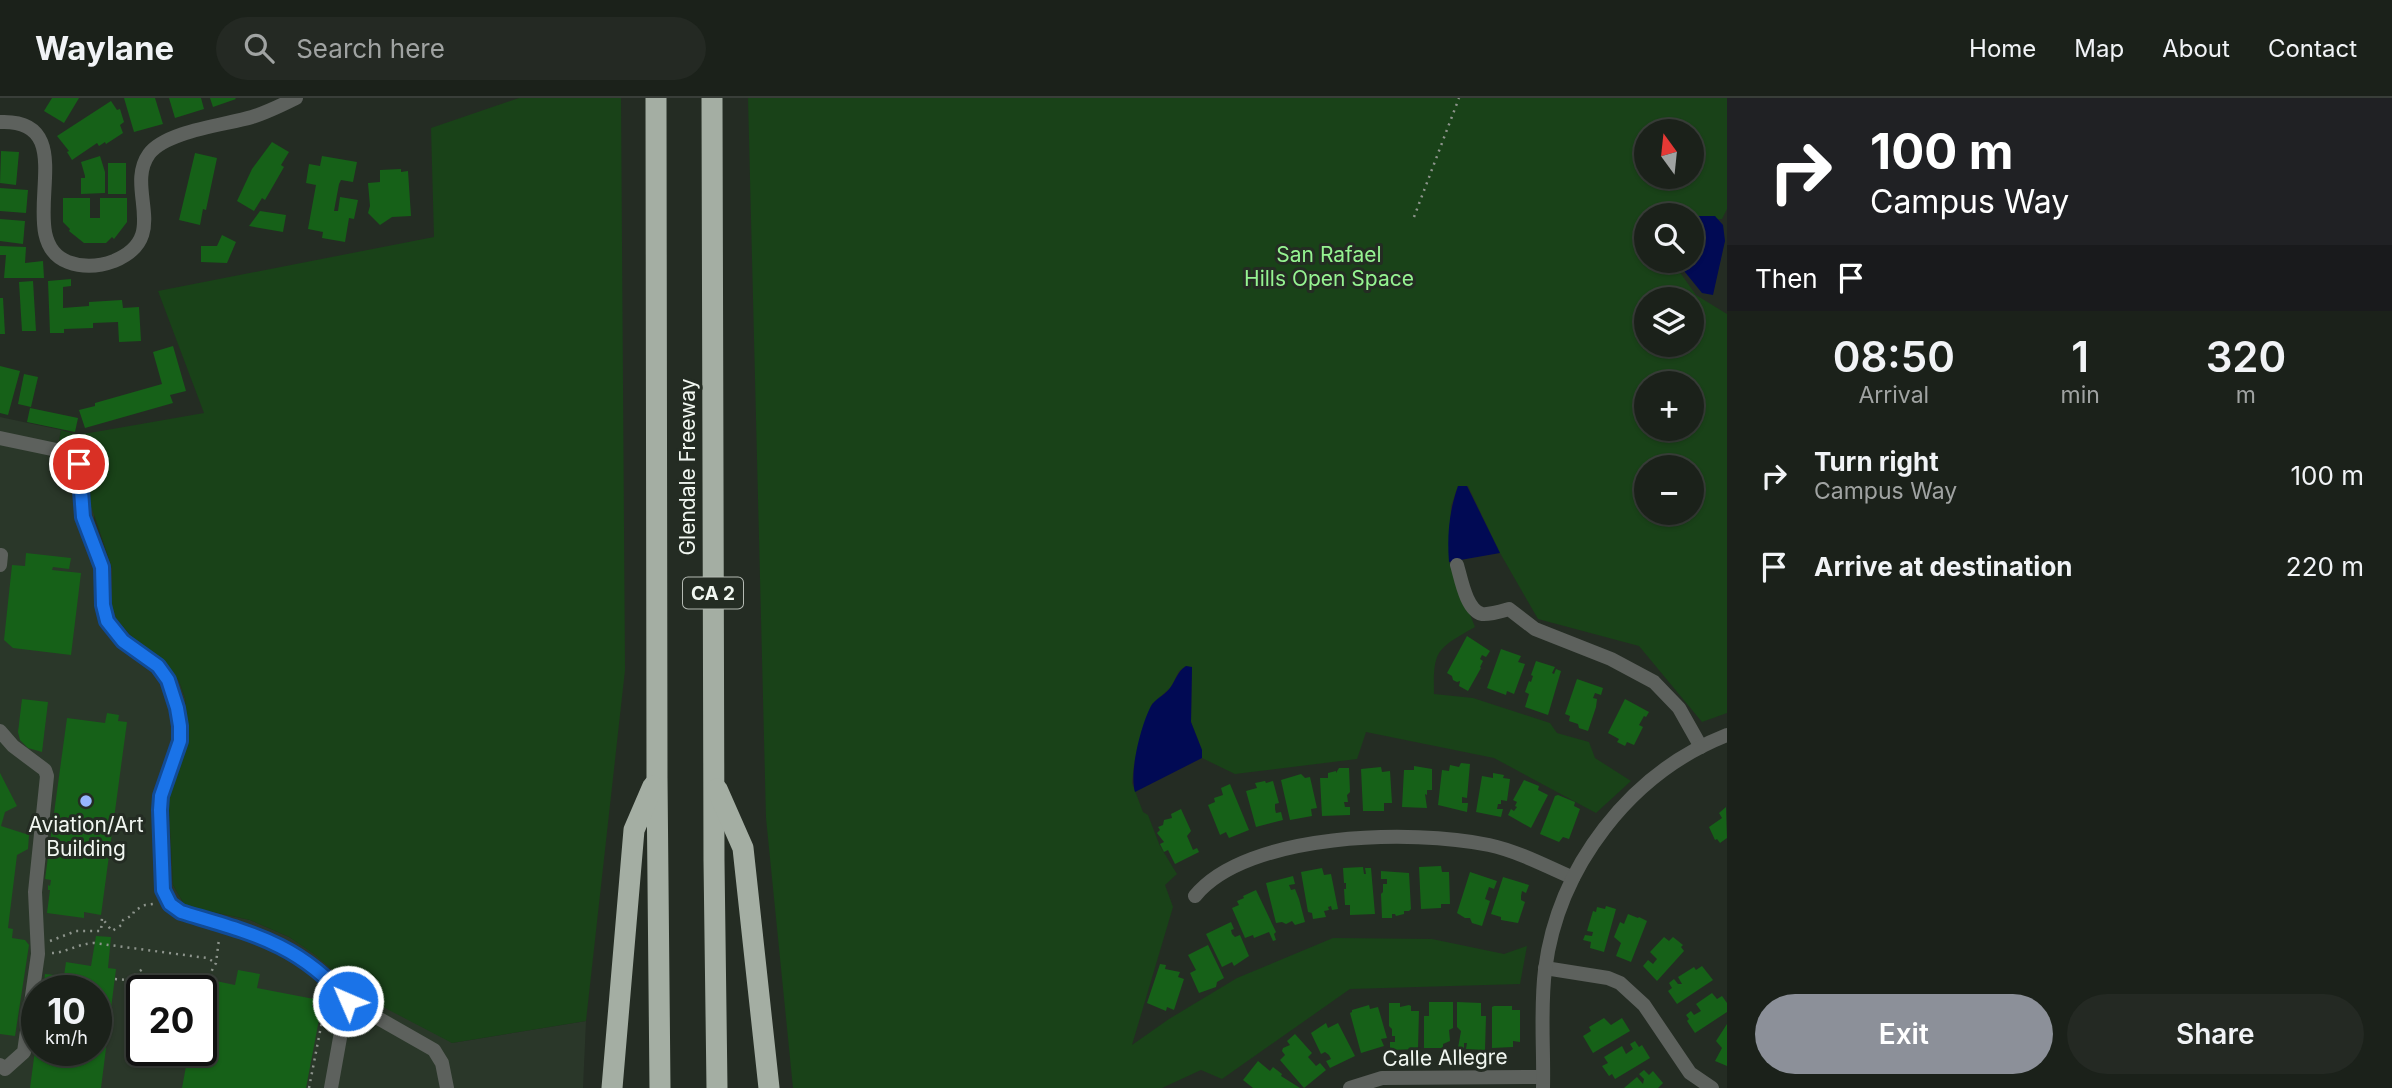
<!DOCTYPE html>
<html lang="en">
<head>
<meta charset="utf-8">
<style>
  body { margin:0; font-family:Inter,sans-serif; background:#242923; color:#f1f3f6; height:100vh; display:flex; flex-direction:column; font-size:26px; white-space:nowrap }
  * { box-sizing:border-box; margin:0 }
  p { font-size:23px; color:#a0a3a2 }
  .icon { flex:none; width:38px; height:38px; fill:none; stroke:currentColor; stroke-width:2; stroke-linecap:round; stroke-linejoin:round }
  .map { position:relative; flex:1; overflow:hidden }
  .details { display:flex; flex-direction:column; background:#1b211a; width:665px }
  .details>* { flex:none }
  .hud { background:#202124; color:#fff; overflow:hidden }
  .needle { width:46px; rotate:345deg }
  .controls { position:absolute; left:1634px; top:21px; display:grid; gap:14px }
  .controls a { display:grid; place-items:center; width:70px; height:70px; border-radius:50%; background:#1b211a; box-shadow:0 2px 5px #0004,0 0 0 2px #393e39; font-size:35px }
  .speed { position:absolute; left:21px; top:877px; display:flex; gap:14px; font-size:35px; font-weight:700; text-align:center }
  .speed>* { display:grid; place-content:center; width:91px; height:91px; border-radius:50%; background:#1b211a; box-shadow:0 2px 5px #0004,0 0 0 2px #393e39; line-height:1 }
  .speed small { font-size:18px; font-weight:400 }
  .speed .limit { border:4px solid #111; border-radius:10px; background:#fff; color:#111 }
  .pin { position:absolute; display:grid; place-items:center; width:60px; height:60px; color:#fff; margin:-30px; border:4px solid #fff; border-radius:50%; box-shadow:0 2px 7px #0007 }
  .me { position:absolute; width:77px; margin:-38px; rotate:315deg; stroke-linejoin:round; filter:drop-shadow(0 0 5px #0008) }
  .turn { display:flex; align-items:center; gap:24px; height:147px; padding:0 28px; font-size:32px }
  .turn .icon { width:91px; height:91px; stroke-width:2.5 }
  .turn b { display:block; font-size:49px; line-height:60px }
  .then { display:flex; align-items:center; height:66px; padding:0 28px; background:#0003; gap:14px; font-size:26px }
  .eta { display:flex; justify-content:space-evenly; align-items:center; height:119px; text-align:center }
  .eta b { font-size:42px; font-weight:600; line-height:49px }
  .action { display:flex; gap:14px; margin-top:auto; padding:14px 28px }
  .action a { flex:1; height:80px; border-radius:42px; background:#8c9099; color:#fff; font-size:28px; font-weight:600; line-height:80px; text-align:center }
  .action a+a { background:#242923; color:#f1f3f6 }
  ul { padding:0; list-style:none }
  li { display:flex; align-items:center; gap:21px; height:91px; padding:0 28px }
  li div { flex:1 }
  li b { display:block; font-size:26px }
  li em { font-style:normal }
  header { display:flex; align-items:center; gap:42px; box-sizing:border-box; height:98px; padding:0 35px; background:#1b211a; border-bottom:2px solid #393e39 }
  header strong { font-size:33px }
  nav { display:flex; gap:38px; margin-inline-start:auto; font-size:24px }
  .search { width:490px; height:63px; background:#242923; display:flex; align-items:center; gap:18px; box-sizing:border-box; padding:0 24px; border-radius:38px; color:#a0a3a2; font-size:26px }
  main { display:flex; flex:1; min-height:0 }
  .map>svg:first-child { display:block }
</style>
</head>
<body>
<header>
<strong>Waylane</strong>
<div class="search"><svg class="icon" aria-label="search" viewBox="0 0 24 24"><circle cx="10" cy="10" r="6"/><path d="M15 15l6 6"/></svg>Search here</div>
<nav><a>Home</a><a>Map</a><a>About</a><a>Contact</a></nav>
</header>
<main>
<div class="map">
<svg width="1727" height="990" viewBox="0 0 1727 990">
  <rect width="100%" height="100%" fill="#242c23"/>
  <path fill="#2a3729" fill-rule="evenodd" d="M0 319 61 332 59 343 72 345 90 359 97 378 94 421 112 470 117 522 135 542 165 564 179 583 185 600 189 641 169 698V712L173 787 184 806 194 810 250 822 289 839 452 945 586 923 583 990H0ZM37 892H96V952H37ZM142 892H201V952H142Z"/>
  <g fill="#194218" fill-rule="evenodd">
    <path d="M519 0H621L625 572 586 923 452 945 364 899 315 857 289 839 250 822 194 810 184 806 173 787 169 712V698L189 641 185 600 179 583 165 564 135 542 117 522 112 508V470L90 405 91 386 97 378C94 357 78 346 59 343L61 332 78 337 204 315 158 193 434 139 431 30Z"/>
    <path d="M748 0H1727V111L1722 121 1692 122V117H1647V163H1672L1696 197 1727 216V615L1702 624 1639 548 1538 521 1500 455 1468 388H1458L1451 408 1449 464 1475 529C1437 551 1433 551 1434 596L1473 600 1550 625 1557 635 1589 644 1595 660 1631 683 1596 715 1494 660 1366 634 1357 661 1235 676 1202 660V652L1191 624 1192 570 1186 568 1179 573 1171 589 1152 606 1147 619 1134 666 1132 685 1143 714 1148 717 1160 748 1177 776 1165 787 1173 809 1132 947 1169 921 1237 880 1333 840 1432 841 1504 856 1527 848 1520 886 1350 891 1222 981 1201 972 1162 990H793L766 720ZM1647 33H1692V79H1647ZM1647 201H1692V247H1647ZM1647 285H1692V331H1647ZM1647 369H1692V415H1647Z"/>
  </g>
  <g fill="#010a54">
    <polygon points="1696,118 1715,118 1723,127 1725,143 1713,197 1702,195 1676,163 1692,163 1692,119"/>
    <path d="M1458 388H1467L1500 455 1449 464C1447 437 1449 414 1458 388Z"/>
    <path d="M1186 568 1192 569 1191 624 1202 652V660L1135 694C1129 674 1141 627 1151 608 1155 601 1165 597 1170 590 1176 582 1177 574 1186 568Z"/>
  </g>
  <g fill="#166118">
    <polygon points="52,0 79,0 64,25 44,13"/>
    <polygon points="124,0 155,0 163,26 134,34"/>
    <polygon points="169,0 201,0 204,11 175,20"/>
    <polygon points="210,0 235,0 236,1 213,9"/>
    <polygon points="111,3 117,12 120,11 124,24 120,27 123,35 106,46 105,44 99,48 97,45 72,62 67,54 69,53 57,38"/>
    <polygon points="272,44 289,54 281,67 284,69 265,102 262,100 254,113 237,103 252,71"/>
    <polygon points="1,53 19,54 16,87 0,85"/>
    <polygon points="195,55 217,60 206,112 203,111 200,127 179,122"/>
    <polygon points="100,58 105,74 105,95 81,96 81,80 85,80 85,78 81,64"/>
    <polygon points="322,58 357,64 353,84 341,82 339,86 334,113 338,113 340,99 358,102 354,121 349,120 345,144 322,140 323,134 308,131 316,87 306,85 309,66 320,68"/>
    <rect x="108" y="65" width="18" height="31"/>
    <polygon points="401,71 401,74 408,73 411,118 392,119 380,127 368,115 370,108 368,85 380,84 380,72"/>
    <polygon points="0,90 28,92 26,115 0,113"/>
    <polygon points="63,100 90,100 90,120 100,120 100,100 127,100 127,124 114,141 112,139 106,145 84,145 69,133 70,131 63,124"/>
    <polygon points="260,113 286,117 283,134 249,128"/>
    <polygon points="0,121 25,123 23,146 0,143"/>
    <polygon points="222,137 236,144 227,165 201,164 201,148 217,148"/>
    <polygon points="0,148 26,149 25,165 43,163 44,180 4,180 6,157 0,157"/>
    <polygon points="71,181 71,188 63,189 63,210 89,208 89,204 122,202 123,210 139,209 141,243 119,244 118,224 93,225 93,230 64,231 64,235 50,235 48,183"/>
    <polygon points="33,183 36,233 22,233 19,184"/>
    <polygon points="0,200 3,200 5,236 0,236"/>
    <polygon points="173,248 186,293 170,297 173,305 85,330 79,312 95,308 95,305 162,286 153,254"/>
    <polygon points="0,268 20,273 8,317 0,315"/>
    <polygon points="24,276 38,279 31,309 18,306"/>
    <polygon points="30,310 78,320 75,334 27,324"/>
    <polygon points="26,455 71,460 69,471 53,469 52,472 81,475 71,557 13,550 4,542 12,467 25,468"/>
    <polygon points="1467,538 1490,553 1486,559 1482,557 1480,561 1483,563 1480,569 1481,570 1468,593 1459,588 1460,583 1457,584 1453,582 1452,578 1447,575"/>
    <polygon points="1501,551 1521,558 1518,564 1525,566 1514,596 1507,593 1506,597 1487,590"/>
    <polygon points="1536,563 1555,569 1552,575 1554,576 1556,571 1561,573 1548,617 1525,609 1529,596 1525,594 1529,583 1531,584 1533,578 1531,577"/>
    <polygon points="1577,581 1603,590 1601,597 1595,595 1593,600 1597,601 1596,609 1588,633 1579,630 1578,626 1569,623 1570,618 1565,616"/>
    <polygon points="22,601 48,604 42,654 28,650 20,642 18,634"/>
    <polygon points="1625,601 1649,614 1646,619 1644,618 1639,627 1643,629 1634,647 1627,644 1625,648 1617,644 1619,641 1608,635"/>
    <polygon points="107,615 119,617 118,623 127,624 101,817 84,814 84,820 47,815 50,792 48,792 48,787 50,788 51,782 45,781 67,620 105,625"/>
    <polygon points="1461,665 1470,666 1467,700 1462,699 1462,705 1468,705 1467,714 1438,707 1442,672 1449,673 1450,667 1459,669"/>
    <polygon points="1414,668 1432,671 1432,692 1427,692 1427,697 1425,696 1427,710 1402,709 1404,672 1414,672"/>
    <polygon points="1381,669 1382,674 1390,673 1392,705 1384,705 1384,713 1363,713 1361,671"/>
    <polygon points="1339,670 1349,670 1350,694 1347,697 1348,704 1344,704 1345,709 1350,709 1350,717 1322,718 1320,680 1328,680 1328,675 1336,673 1336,675"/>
    <polygon points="0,675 17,708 5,714 1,728 29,737 28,751 17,757 8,830 13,831 12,840 25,842 29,847 15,938 0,936"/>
    <polygon points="1493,675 1504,677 1503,680 1510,681 1507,703 1501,702 1501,706 1498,706 1497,711 1503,711 1501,719 1476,714 1482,678 1493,680"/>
    <polygon points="1301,676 1305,680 1310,679 1317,710 1311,711 1312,718 1290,722 1281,682"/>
    <polygon points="1524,682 1539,688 1538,692 1548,697 1531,730 1508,717 1511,711 1514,713 1517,709 1515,708 1517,704 1513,702"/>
    <polygon points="1265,683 1266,685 1273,683 1279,705 1275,706 1275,711 1276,715 1281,714 1283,722 1256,729 1246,693 1257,690 1255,685"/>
    <polygon points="1230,686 1249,732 1229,740 1226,734 1220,737 1208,707 1215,704 1214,700 1223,697 1221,690"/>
    <polygon points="1558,697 1575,704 1574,708 1580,711 1569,741 1563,739 1559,744 1540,736 1555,698"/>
    <polygon points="1726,709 1727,740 1720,745 1717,741 1715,742 1709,729 1722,720 1719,715"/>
    <polygon points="1181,711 1191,733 1187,738 1193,752 1197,750 1199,754 1175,766 1168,752 1164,754 1160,746 1164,744 1157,735 1160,732 1158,729 1163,727 1164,722 1172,720 1171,716"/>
    <polygon points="1441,768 1442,774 1449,774 1450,806 1441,806 1441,810 1421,811 1419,769"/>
    <polygon points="1363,769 1364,776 1366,776 1365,770 1371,770 1375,816 1350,817 1350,807 1345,807 1344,791 1346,791 1346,785 1344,785 1343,770"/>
    <polygon points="1322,770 1324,777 1331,776 1338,811 1332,812 1331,808 1328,809 1329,812 1324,813 1326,819 1313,821 1312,815 1308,814 1301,774"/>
    <polygon points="1381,773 1409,775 1411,811 1409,813 1404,813 1404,816 1396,818 1395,816 1392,816 1392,820 1382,820 1381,796 1383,794 1383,786 1387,786 1387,781 1381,781"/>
    <polygon points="1470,774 1497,783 1494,791 1489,789 1485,801 1490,803 1482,828 1472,825 1470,820 1465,820 1457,815"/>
    <polygon points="1293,778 1295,786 1289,787 1291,792 1295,791 1299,801 1305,824 1295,827 1292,823 1286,826 1282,824 1276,825 1266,785"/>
    <polygon points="1503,779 1529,787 1526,795 1522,793 1521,798 1521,802 1525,804 1518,825 1501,822 1501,819 1491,816"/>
    <polygon points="1256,792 1276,834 1274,836 1276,842 1273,843 1269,834 1254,840 1253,837 1245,840 1232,810 1239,807 1237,803 1244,800 1243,798"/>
    <polygon points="1606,808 1616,811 1604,854 1590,850 1591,844 1583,842 1585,837 1592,838 1593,834 1587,833 1593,813 1596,814 1597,809 1605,811"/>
    <polygon points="1628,816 1638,820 1639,819 1647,823 1631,864 1616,858 1621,845 1614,839 1620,824 1624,826"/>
    <polygon points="1231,824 1234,831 1231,832 1232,836 1235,839 1240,837 1249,858 1234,868 1232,864 1222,869 1206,836"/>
    <polygon points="96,838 111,839 108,870 116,871 101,990 30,990 35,952 96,952 96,892 43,892 45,876 64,878 66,864 91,868"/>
    <polygon points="1664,839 1669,843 1673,839 1683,847 1681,849 1684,853 1657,883 1643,868 1648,862 1653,866 1657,861 1650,854"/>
    <polygon points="1208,847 1224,880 1217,884 1216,889 1199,895 1190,875 1196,872 1188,857"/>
    <polygon points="1160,866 1166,867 1165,871 1180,874 1178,879 1184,881 1174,912 1167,909 1166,913 1147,905"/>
    <polygon points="1702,868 1713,882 1677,906 1668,893 1672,890 1669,885 1674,881 1678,886 1682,886 1678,879 1694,869 1696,872"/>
    <polygon points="238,872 260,876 257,890 314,901 312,909 321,911 306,990 182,990 189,952 201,952 201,888 210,889 211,882 235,887"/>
    <polygon points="1712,895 1717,901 1722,898 1727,905 1727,914 1695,935 1687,923 1689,921 1686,917 1691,913 1694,917 1701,913 1696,906"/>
    <polygon points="1429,904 1453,904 1453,930 1449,932 1450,943 1443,946 1443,950 1424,950 1424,918 1429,918"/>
    <polygon points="1457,904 1481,905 1481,918 1486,918 1485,952 1466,951 1467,945 1464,945 1464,950 1458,950 1461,933 1457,929"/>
    <polygon points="1389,905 1400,905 1400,909 1409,907 1411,908 1411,913 1419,913 1418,951 1390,952 1390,944 1395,944 1395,938 1392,938 1392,931 1389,928"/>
    <polygon points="1369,907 1370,911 1378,909 1387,940 1381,941 1384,948 1361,955 1350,915 1352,914 1352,912"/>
    <polygon points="1494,908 1512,908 1512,912 1520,912 1520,944 1513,943 1513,949 1492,950 1492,909"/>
    <polygon points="1604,920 1611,927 1622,920 1630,933 1593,955 1583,938 1591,933 1589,929"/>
    <polygon points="1326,925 1328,930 1338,925 1355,958 1330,970 1326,963 1331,961 1329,957 1325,954 1321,956 1311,935"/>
    <polygon points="1727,926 1727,968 1715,963 1722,950 1716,943"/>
    <polygon points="1295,936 1312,955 1308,959 1316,968 1320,965 1326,972 1304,990 1280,962 1285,957 1282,953 1283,950 1290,947 1287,943"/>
    <polygon points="1635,943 1639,949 1642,947 1650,960 1615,981 1612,976 1609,978 1602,968 1608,965 1604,959 1622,948 1626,956 1633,951 1630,946"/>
    <polygon points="1258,963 1270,973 1273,969 1282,976 1281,978 1300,990 1253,990 1243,982"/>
    <polygon points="1644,972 1649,977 1653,973 1663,985 1658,990 1624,990 1637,979 1643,986 1644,981 1639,976"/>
  </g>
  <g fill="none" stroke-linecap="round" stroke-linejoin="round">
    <g stroke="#8d948c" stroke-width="2.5" stroke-dasharray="2 5" stroke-linecap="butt">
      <polyline points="1414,119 1459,0"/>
      <polyline points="50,843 76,833 101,833 102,820 112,833 123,826 123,822 133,817 134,813 145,807 153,806"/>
      <path d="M52 855C65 855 77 846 94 845L207 860 216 865"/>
      <polyline points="115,881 128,882 144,870"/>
      <polyline points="205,885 216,865 219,841"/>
      <polyline points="309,990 324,913 330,914"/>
    </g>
    <g stroke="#5d615d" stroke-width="14">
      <path d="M0 24C89 20 8 141 68 164 84 170 98 169 114 163 172 139 124 91 149 56 166 33 225 27 252 19 268 14 282 7 296 0"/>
      <path d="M0 340 66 354 79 366 83 419 102 469 103 507 107 523 123 543 158 568 168 582 177 610 180 627V643L161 697 160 712 163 792 170 806 181 814C249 835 300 845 348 903L343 923 331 990"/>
      <polyline points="0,467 1,457"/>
      <path d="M1457 467C1461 480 1466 512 1482 516 1489 517 1502 513 1509 511L1535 531 1611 561 1654 584 1679 610 1701 649"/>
      <polyline points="0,633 13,648 45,672 47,678 35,794 38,856 24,954 5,971 0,967"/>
      <path d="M1195 798C1247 734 1413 731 1489 747 1517 753 1546 768 1573 780"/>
      <polyline points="1545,870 1608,880 1620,885 1644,907 1690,975 1712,990"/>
      <polyline points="348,903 434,952 442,965 447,990"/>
      <polyline points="1350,990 1382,980 1543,979"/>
      <path d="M1543 990C1544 951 1540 911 1545 872 1558 769 1630 675 1727 637"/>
    </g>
    <g stroke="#a4aea3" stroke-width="21">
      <polyline points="656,0 657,680 660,990"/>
      <polyline points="712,0 714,763 717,990"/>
      <polyline points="717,691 743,750 769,990"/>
      <polyline points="612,990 634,732 653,688"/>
    </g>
  </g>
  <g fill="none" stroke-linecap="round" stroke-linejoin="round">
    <g stroke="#114b97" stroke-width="18">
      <path id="route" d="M79 366 83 419 102 469 103 507 107 523 123 543 158 568 168 582 177 610 180 628V643L161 698 160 712 163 792 170 806 181 814C250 835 299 845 348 903"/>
    </g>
    <use href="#route" stroke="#1a73e8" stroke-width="12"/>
  </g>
  <circle fill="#96b6fd" stroke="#242c23" stroke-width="2.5" cx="86" cy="703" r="7"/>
  <g text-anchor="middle" stroke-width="6" stroke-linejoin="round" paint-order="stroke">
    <rect fill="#242c23" stroke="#b4bab3" stroke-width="2" x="683" y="479.5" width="60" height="31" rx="5"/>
    <g font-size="19" font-weight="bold" fill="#f1f7f1">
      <text x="713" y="502">CA 2</text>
    </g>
    <g font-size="21" fill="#95f391" stroke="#242c23">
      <text x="1329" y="164">San Rafael<tspan x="1329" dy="24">Hills Open Space</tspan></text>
    </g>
    <g font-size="21" fill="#f1f7f1" stroke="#242c23">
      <text transform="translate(688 369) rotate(-90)" y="7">Glendale Freeway</text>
      <text transform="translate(1445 960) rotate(-1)" y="7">Calle Allegre</text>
    </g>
    <g font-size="21" fill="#f1f7f1" stroke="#242c23">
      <text x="86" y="734">Aviation/Art<tspan x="86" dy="24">Building</tspan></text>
    </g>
  </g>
</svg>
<div class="controls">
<a><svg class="needle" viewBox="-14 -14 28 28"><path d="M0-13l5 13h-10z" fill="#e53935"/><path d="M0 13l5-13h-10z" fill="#a0a3a2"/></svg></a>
<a><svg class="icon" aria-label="search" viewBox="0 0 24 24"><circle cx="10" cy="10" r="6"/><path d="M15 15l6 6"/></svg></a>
<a><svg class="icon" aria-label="layers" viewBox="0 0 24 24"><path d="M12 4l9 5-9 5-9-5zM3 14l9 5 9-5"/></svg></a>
<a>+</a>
<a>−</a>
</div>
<div class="speed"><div>10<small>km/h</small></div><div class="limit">20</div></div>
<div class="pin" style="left:79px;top:366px;background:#d93025"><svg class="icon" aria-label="arrive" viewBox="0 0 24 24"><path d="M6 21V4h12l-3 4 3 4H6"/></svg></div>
<svg class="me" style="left:348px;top:903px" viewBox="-20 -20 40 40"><circle r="17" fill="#1a73e8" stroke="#fff" stroke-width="3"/><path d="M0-11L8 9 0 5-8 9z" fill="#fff"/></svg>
</div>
<section class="details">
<div class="hud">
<div class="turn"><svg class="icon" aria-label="right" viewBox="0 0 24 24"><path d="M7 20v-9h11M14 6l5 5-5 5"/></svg><div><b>100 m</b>Campus Way</div></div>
<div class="then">Then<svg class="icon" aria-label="arrive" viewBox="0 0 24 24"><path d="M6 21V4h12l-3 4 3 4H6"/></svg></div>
</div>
<div class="eta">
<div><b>08:50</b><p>Arrival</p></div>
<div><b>1</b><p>min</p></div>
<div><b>320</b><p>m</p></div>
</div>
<ul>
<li><svg class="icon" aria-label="right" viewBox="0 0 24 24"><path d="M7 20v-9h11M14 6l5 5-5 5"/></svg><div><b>Turn right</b><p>Campus Way</p></div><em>100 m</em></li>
<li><svg class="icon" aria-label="arrive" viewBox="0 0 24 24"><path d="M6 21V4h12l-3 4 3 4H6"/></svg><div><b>Arrive at destination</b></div><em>220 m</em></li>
</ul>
<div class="action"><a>Exit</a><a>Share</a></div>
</section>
</main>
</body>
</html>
